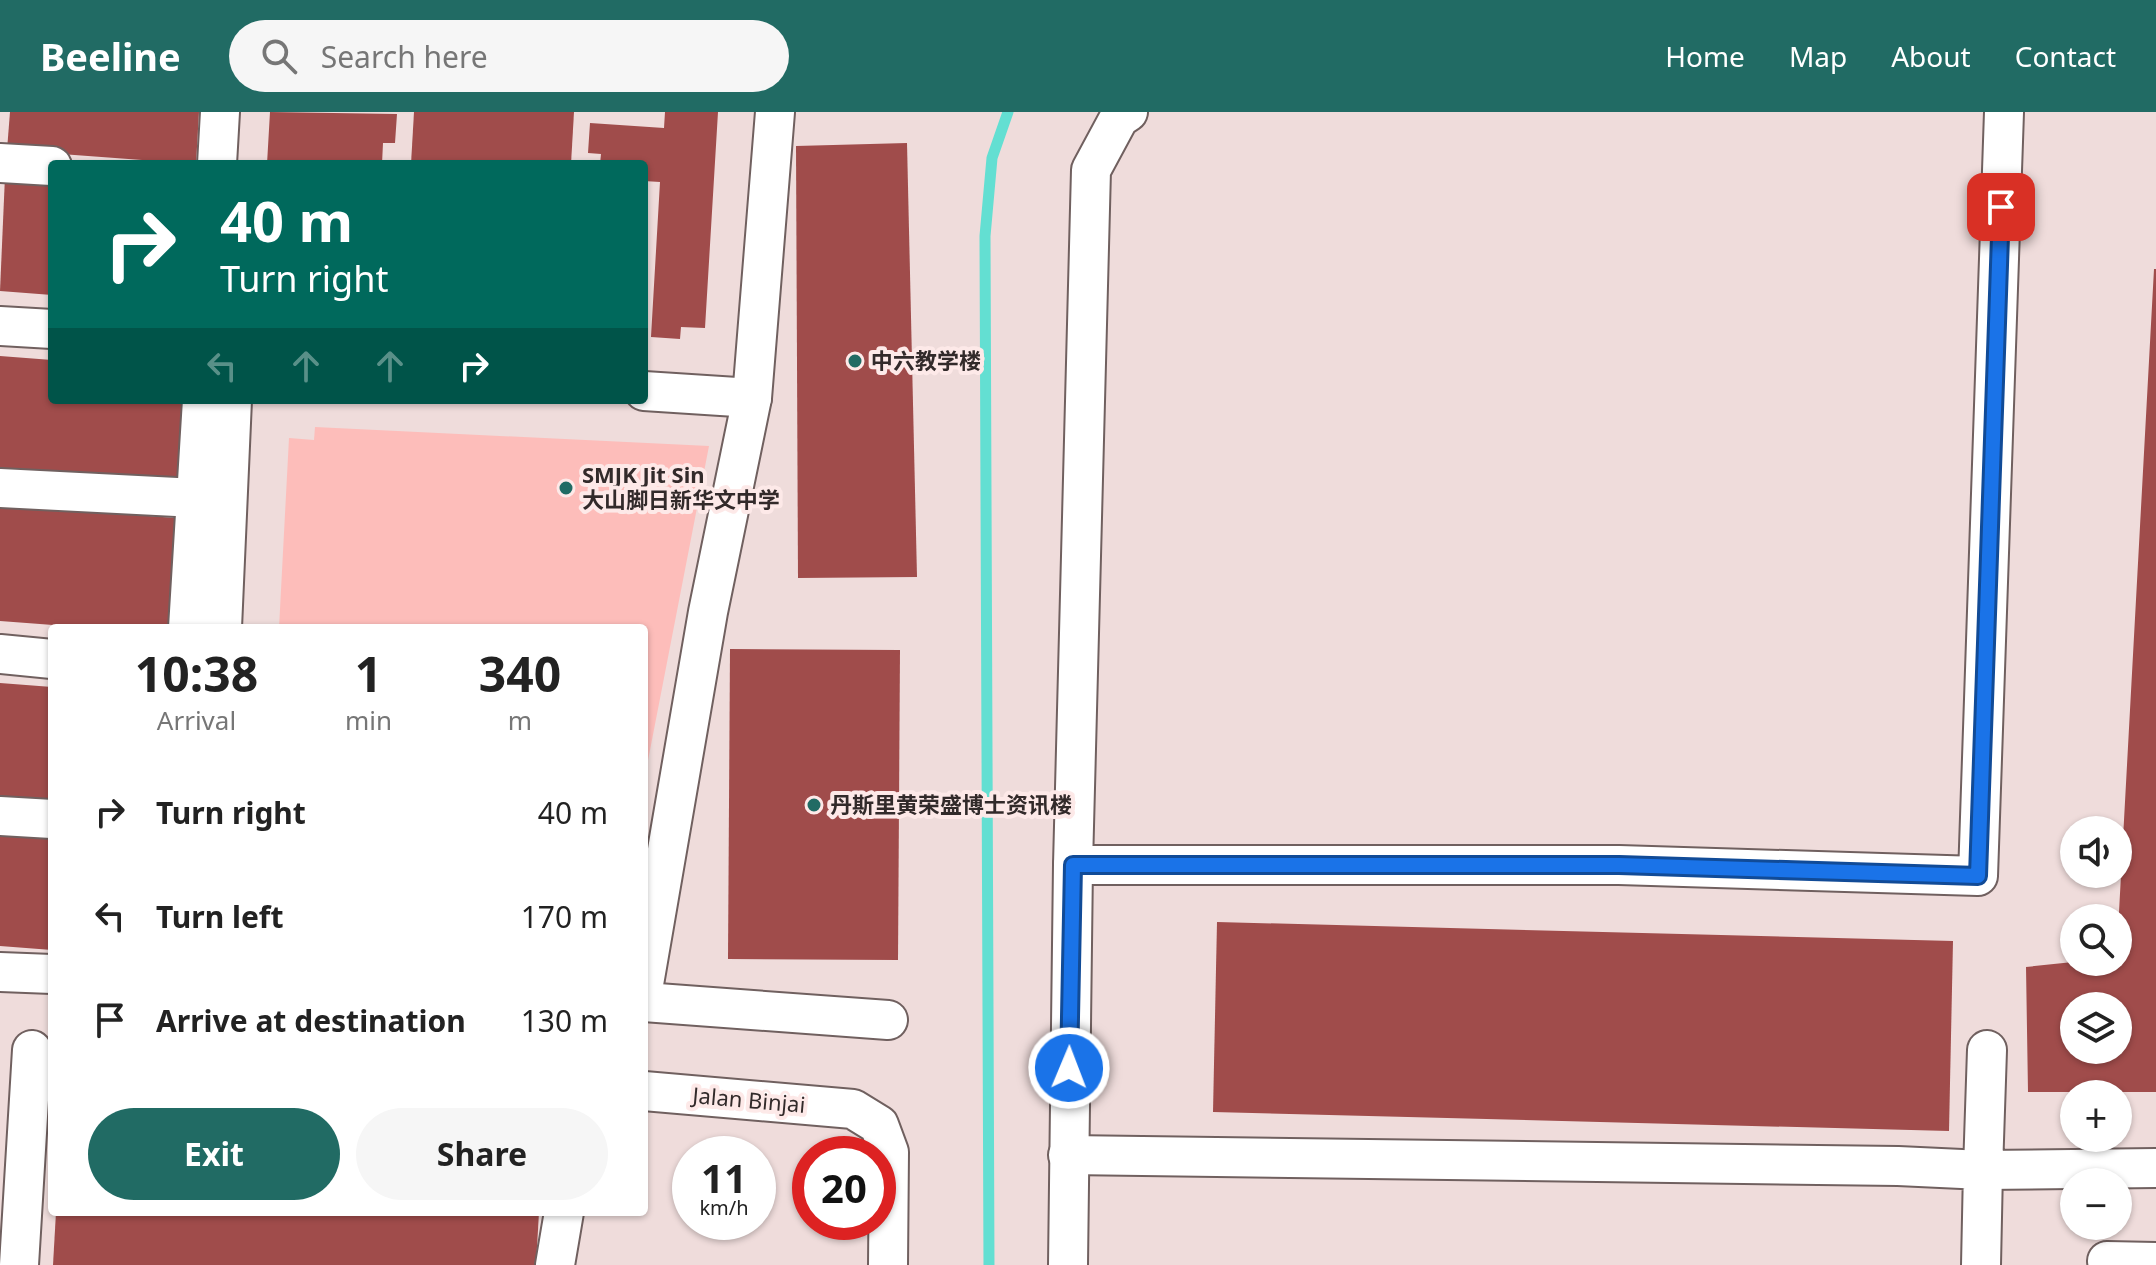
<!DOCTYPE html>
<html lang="en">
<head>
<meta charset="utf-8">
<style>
  body { margin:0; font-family:"Noto Sans","Noto Sans SC",sans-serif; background:#f6f6f6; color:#222; height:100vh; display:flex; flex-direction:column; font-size:30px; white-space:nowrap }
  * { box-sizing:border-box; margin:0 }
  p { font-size:26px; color:#767676 }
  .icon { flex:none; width:44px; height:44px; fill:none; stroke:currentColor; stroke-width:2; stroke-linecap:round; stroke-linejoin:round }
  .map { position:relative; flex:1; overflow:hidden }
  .drawer { position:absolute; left:48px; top:512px; width:600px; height:592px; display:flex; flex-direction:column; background:#fff; border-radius:8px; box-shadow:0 2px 6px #0004 }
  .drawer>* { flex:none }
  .top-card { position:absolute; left:48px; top:48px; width:600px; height:244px; border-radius:8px; box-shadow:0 2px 6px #0004; background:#00695c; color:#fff; overflow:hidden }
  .buttons { position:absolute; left:2060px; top:704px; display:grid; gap:16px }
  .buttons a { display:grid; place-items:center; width:72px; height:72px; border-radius:50%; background:#fff; box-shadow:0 2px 6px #0004; font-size:40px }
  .speed { position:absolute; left:672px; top:1024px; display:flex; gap:16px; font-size:40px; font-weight:700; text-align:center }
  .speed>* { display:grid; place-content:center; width:104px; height:104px; border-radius:50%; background:#fff; box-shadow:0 2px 6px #0004; line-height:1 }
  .speed small { font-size:20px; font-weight:400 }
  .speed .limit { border:12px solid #d22; background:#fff; color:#111 }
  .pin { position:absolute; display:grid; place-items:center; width:68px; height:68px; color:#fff; margin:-34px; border-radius:16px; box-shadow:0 4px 12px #0006 }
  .me { position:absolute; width:88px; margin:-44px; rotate:1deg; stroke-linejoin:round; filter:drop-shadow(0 0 6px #0008) }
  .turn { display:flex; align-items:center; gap:28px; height:168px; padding:0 40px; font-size:36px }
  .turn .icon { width:104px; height:104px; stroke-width:2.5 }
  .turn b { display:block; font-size:56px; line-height:68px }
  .lanes { display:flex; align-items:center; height:76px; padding:0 40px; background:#0003; justify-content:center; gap:40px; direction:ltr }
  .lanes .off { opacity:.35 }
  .eta { display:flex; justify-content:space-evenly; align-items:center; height:136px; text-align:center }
  .eta b { font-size:48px; font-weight:700; line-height:56px }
  .button { display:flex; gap:16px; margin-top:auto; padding:16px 40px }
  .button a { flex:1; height:92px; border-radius:48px; background:#216b64; color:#fff; font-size:32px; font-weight:700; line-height:92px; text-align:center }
  .button a+a { background:#f6f6f6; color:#222 }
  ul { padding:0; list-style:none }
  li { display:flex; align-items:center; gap:24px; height:104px; padding:0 40px }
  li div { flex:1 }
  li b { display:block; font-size:30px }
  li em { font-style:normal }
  header { display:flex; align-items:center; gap:48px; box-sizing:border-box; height:112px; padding:0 40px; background:#216b64; color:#fff }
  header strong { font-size:38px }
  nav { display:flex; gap:44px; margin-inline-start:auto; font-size:28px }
  .search { width:560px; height:72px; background:#f6f6f6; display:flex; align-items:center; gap:20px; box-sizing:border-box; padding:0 28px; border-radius:44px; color:#767676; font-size:30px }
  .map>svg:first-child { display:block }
</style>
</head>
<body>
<header>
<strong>Beeline</strong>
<div class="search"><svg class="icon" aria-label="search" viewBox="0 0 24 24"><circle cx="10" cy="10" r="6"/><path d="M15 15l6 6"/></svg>Search here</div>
<nav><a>Home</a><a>Map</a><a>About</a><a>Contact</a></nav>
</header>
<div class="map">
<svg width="2156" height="1153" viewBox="0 0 2156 1153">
  <rect width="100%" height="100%" fill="#efdcdb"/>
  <polygon fill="#fdbdba" points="315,315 709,334 644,669 644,516 279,516 289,326 314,328"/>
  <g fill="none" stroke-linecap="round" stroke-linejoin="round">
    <polyline stroke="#63dfd2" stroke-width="11" points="989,1153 985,124 992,46 1008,0"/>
  </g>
  <g fill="#a04c4b" fill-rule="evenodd">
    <polygon points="10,0 199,0 196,52 7,38"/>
    <polygon points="270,0 397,2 395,31 383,31 382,52 267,52"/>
    <polygon points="414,0 574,0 571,52 411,52"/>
    <polygon points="665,0 718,0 705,216 681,215 680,227 651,225 660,70 644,69 644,52 600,52 601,42 588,41 590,11 664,16"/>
    <polygon points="907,31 917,465 798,466 796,34"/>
    <polygon points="5,64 52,67 52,183 0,179"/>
    <path d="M2154 157H2156V980H2028L2026 855 2073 850H2118V845H2121L2119 800ZM2074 894H2118V938H2074Z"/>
    <polygon points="0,244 52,248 52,288 183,288 178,373 0,360"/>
    <polygon points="0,393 176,406 168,516 93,516 0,509"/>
    <polygon points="730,537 900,538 898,848 728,847"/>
    <polygon points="0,571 52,575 52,691 0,687"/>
    <polygon points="0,718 52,721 52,838 0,834"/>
    <polygon points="1217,810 1953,829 1949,1019 1213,1000"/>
    <polygon points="56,1100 539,1100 536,1153 53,1153"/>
  </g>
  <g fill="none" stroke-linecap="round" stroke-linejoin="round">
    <g stroke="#70605f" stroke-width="42">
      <g id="minor">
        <polyline points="0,51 52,54"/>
        <polyline points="217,52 220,0"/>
        <polyline points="0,214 52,217"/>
        <polyline points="644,279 752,286"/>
        <polyline points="0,376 196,386"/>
        <polyline points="188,516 202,288"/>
        <polyline points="222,516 232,288"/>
        <polyline points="0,542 52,547"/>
        <polyline points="0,704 52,707"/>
        <polyline points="1073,753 1619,753 1978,764 2004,0"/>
        <polyline points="0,860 52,862"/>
        <polyline points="644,872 708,500 752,286 775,0"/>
        <polyline points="644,890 888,908"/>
        <polyline points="1987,938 1983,1058 2156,1056"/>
        <polyline points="644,979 853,997 879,1013 889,1040 888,1153"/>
        <polyline points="1068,1043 1898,1054 1983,1058 1981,1153"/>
        <polyline points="2107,1149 2156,1150"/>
        <polyline points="19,1153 32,938"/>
        <polyline points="555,1153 564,1100"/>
        <polyline points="1068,1153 1073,753 1091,58 1119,6 1128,0"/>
      </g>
    </g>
    <use href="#minor" stroke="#fff" stroke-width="38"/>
  </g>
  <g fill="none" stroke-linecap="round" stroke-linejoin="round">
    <g stroke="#114b97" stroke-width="20">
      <polyline id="route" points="1069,956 1073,753 1619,753 1978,764 2001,95"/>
    </g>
    <use href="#route" stroke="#1a73e8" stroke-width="14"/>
  </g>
  <g fill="#216b64" stroke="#fde9e8" stroke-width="3">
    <circle cx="855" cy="249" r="8"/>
    <circle cx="566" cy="376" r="8"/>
    <circle cx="814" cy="693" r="8"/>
  </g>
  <g text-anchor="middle" stroke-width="8" stroke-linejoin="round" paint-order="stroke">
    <g font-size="22" font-weight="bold" fill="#322a2a" stroke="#fde9e8" text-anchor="start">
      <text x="871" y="257">中六教学楼</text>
      <text x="582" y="371">SMJK Jit Sin<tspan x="582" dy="25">大山脚日新华文中学</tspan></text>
      <text x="830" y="701">丹斯里黄荣盛博士资讯楼</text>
    </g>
    <g font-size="22" fill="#322a2a" stroke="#fde9e8">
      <text transform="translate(749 988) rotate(5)" y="8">Jalan Binjai</text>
    </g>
  </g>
</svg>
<div class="buttons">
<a><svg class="icon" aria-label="sound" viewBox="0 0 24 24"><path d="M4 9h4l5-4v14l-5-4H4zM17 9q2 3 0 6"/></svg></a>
<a><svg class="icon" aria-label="search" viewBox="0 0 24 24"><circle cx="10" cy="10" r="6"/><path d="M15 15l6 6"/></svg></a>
<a><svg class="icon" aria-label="layers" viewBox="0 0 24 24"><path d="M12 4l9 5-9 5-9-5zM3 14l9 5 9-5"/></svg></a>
<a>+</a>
<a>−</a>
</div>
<div class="speed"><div>11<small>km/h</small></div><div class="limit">20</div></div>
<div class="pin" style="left:2001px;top:95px;background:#d93025"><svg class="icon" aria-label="arrive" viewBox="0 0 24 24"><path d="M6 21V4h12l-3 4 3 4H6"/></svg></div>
<svg class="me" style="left:1069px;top:956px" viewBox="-20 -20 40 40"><circle r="17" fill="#1a73e8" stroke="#fff" stroke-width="3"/><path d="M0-11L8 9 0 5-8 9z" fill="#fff"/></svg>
<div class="top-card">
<div class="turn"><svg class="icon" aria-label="right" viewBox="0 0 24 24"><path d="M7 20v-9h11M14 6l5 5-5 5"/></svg><div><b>40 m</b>Turn right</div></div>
<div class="lanes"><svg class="icon off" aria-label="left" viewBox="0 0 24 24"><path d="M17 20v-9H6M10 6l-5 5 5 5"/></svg><svg class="icon off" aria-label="ahead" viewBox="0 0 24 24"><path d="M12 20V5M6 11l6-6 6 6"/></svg><svg class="icon off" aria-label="ahead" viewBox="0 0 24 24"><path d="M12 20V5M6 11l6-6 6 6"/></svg><svg class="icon" aria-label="right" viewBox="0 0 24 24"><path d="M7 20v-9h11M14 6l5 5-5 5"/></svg></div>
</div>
<section class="drawer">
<div class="eta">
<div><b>10:38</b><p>Arrival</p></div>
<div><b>1</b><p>min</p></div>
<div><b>340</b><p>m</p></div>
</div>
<ul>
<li><svg class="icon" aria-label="right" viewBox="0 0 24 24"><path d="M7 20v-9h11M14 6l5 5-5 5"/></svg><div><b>Turn right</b></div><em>40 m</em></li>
<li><svg class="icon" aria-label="left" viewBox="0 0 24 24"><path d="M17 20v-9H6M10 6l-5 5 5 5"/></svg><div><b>Turn left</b></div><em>170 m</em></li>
<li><svg class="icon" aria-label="arrive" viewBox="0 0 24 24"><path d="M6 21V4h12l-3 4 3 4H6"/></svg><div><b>Arrive at destination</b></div><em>130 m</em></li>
</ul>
<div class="button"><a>Exit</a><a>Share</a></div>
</section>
</div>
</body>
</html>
